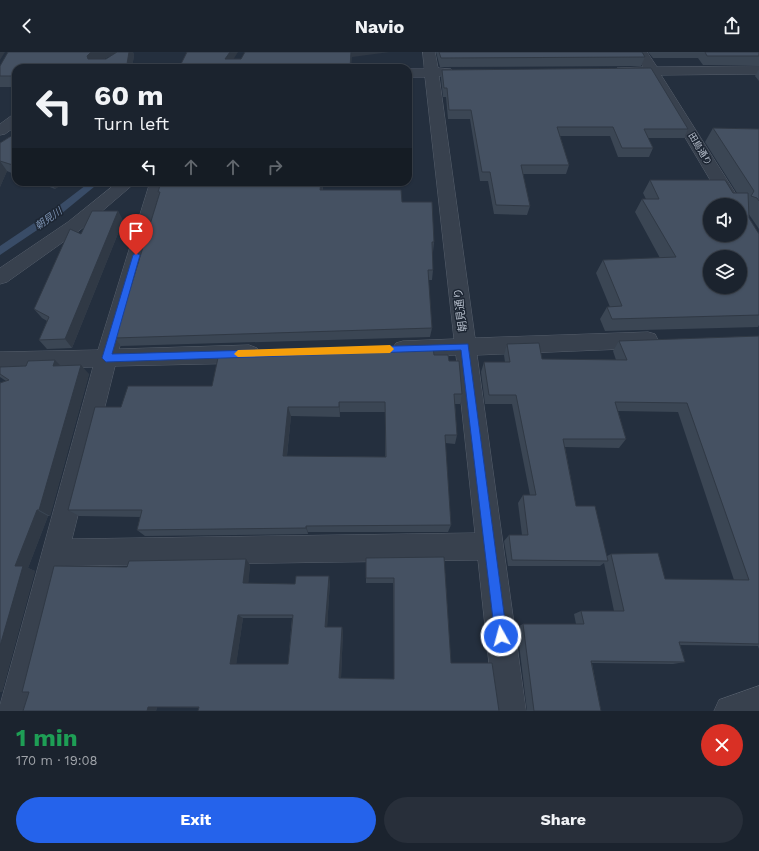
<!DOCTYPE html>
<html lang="en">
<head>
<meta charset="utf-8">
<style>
  body { margin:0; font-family:"Work Sans","Noto Sans JP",sans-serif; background:#282f3a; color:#f1f3f6; height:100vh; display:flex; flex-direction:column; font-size:15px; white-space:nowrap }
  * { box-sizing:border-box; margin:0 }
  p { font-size:13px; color:#a0a4aa }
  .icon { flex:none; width:22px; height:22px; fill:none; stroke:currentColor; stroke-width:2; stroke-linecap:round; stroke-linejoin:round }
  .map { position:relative; height:659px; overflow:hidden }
  .side { display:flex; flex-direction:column; background:#1b232e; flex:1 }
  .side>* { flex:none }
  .guide { position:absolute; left:12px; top:12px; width:400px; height:122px; border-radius:12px; box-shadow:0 1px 3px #0004,0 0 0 1px #39404a; background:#1b232e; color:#f1f3f6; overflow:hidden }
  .buttons { position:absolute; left:703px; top:146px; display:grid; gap:8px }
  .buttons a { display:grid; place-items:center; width:44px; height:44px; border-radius:50%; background:#1b232e; box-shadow:0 1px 3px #0004,0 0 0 1px #39404a; font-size:20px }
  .pin { position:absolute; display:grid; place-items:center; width:34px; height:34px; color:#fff; margin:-41px -17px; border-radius:50% 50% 50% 0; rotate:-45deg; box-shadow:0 0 4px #0007 }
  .pin .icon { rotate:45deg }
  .me { position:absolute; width:44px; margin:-22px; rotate:353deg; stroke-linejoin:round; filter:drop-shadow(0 0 3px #0008) }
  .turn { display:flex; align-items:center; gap:14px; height:84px; padding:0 16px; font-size:18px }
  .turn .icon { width:52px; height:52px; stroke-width:2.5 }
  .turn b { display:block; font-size:28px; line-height:34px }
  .lanes { display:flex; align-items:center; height:38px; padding:0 16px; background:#0003; justify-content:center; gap:20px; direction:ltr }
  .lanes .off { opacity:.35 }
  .round { display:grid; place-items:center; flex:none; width:42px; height:42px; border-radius:21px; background:#282f3a }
  .summary { display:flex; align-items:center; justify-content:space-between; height:68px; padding:0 16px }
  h1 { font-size:24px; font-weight:700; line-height:30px; color:#1e9e55 }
  .button { display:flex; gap:8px; margin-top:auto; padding:8px 16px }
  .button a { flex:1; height:46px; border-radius:24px; background:#2563eb; color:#fff; font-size:16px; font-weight:700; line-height:46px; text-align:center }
  .button a+a { background:#282f3a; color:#f1f3f6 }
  header { display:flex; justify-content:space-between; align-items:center; height:52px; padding:0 16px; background:#1b232e; font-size:18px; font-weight:700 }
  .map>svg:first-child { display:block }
</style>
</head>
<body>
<header><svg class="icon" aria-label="back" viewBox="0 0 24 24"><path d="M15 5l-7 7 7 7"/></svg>Navio<svg class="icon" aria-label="share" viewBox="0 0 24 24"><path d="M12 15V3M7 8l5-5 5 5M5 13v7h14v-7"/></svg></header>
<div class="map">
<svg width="759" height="659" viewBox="0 0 759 659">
  <rect width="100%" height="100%" fill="#242f3e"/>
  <polygon fill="#394c67" points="90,130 100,130 61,162 0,203 0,194 52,159"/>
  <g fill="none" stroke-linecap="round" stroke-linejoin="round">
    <g stroke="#565f6c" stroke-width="1">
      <g id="street">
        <polygon points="423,0 435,0 438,16 451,17 453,20 451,23 439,24 475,286 648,280 655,282 658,288 655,294 648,296 477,303 526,659 494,659 478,508 65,514 30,659 0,659 0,653 93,315 0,318 0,300 98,298 150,130 166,130 119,297 249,293 257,296 260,302 257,308 249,311 115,314 72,487 475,481 456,303 403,305 396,303 392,297 396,291 403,289 454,287 425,25 408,25 408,17 424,17"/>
        <polygon points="635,0 647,0 657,15 759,14 759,22 661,23 743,153 740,157 740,153 725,153 648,23 617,22 615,19 617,16 643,15"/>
        <polygon points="16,63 16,74 5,82 0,83 0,72 11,64"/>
        <polygon points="118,130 136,130 80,178 7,230 0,232 0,216 68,170"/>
        <polygon points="759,634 759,659 714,659 719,648"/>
      </g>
    </g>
    <use href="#street" fill="#38414e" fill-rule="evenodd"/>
  </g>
  <g fill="#3b4654" fill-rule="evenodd">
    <polygon points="117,0 104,7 106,7 117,0 133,0 134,3 132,16 16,16 16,35 0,35 0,14"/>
    <polygon points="436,0 642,0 645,5 641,14 440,15"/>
    <polygon points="648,0 759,0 759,13 703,13 698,6 653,6"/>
    <polygon points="759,17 759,29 755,24"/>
    <polygon points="442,18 688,77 684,86 648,86 653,96 649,105 618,105 610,84 560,84 569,113 566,122 523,122 530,154 527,163 494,162 488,129 480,129 470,67 448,67 446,45 443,45 441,26"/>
    <polygon points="713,76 759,77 759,177 748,161 749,166 759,182 759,273 758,275 605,279 600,267 607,255 610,255 596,221 603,208 660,206 635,160 642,147 646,147 643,141 650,128 737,141 705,90"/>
    <polygon points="16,81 16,123 7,119 0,135 0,91"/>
    <polygon points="36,130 65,130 55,137"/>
    <polygon points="323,130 323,138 402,150 434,190 433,200 432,200 433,218 432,228 428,228 432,276 430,285 121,294 115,286 159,143 158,140"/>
    <polygon points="118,159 123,169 72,296 47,297 39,288 47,269 42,266 34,257 81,182"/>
    <path d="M759 284V597L758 594 680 593 685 610 673 612 592 611 601 659H527L517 575 523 572H576L574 562 581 559H614L604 511 600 514H508L504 489 509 483H522L518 451 523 443H530L512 352H485L481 320 484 310H505L504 303 507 292 542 307 616 308 613 299 619 289ZM618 359 678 360 734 528 665 527 611 502 607 504 576 454 565 395 619 396 626 387Z"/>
    <path d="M434 303 449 309 462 342 460 352H455L457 383 455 392 445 391 451 473 448 480H308V482L145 484 137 478 140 465 79 464 68 458 121 355 212 334ZM340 360H385V405L287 404 291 364 340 365Z"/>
    <polygon points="55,308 60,313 89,322 50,464 48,464 28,516 35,519 2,640 0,640 0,331 6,329 0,325 0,315 26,314"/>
    <path d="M444 505 451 611 499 659 157 655 156 659H23L28 640H22L127 515 250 513 248 531 295 532 330 529 327 575 343 578 341 626 394 627 393 531H366V526ZM243 566H292L288 612H236Z"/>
  </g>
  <g fill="#303945">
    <polygon points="0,0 5,0 0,8"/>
    <polygon points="92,0 117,0 94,12 92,15 87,4 90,1"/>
    <polygon points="129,0 133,0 134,3 132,16 128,16 127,12"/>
    <polygon points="230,0 238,0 228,16 225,7"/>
    <polygon points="351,0 390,0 352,5 351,16 350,16"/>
    <polygon points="0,109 7,119 0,135"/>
    <polygon points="51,130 65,130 55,137"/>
    <polygon points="321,130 323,130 322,148 320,138"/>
    <polygon points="118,159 123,169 72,296 65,287"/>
    <polygon points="55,308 64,317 53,314"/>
    <polygon points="81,313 89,322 50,464 39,458"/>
    <polygon points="339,350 340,360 340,365 339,355"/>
    <polygon points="288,355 291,364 286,412 283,404"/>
    <polygon points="37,458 48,464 28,516 35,519 2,640 0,640 0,594 15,514"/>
    <polygon points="306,474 308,480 308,482 306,476"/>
    <polygon points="246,507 250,513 248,536 243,531"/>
    <polygon points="329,524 330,529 327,578 325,575"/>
    <polygon points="238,563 243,566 236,614 230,612"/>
    <polygon points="342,575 343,578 341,627 339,626"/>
    <polygon points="148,655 157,655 156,659 147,659"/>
  </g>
  <g fill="#455162" stroke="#303945" fill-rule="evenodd">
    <polygon points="8,0 92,0 90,1 87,4 88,7 106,7 117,0 129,0 127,12 128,16 16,16 16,24 0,24 0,14"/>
    <polygon points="187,0 230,0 225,7 241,7 245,0 351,0 350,16 179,16"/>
    <polygon points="439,0 642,0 645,5 441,6"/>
    <polygon points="705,0 759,0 759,4 707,4"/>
    <polygon points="651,16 688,77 644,77 653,96 622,96 613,75 557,75 569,113 521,113 530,154 496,153 490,120 482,120 471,58 449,58 447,36 444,36 442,18"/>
    <polygon points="713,76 759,77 759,149 757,146 751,144 754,139"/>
    <polygon points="16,81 16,114 0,109 0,91"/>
    <path d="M650 128H725L733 141H748L749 166 759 182V263L612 267 607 255 622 254 603 208 676 205 642 147H659ZM710 153H740V183H710ZM710 205H740V235H710Z"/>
    <polygon points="161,130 321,130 320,138 401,138 402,150 432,150 434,190 432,190 433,218 428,218 432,276 115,286 160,140 158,140"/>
    <polygon points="92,159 118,159 65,287 39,288 49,265 34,257 70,177 81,182"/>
    <polygon points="759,284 759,592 679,590 685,610 591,609 601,659 534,659 523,572 584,572 581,559 624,559 611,502 658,501 665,527 749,528 687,351 615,350 626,387 563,387 576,454 595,454 608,509 512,508 509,483 528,483 523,443 536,443 516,343 489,343 484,310 510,310 507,292 539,291 542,307 627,308 619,289"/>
    <path d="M433 294 434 303H448L449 309H459L462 342H454L457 383H445L451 473 306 474V476L137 478 142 458H68L95 355H121L128 334H212L219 301ZM339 350H385L386 405 283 404 288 355H339Z"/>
    <polygon points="55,308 53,314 81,313 39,458 37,458 15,514 23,514 0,594 0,331 9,328 0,322 0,315 26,314 28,309"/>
    <path d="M444 505 451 611H492L499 659H198L199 655H148L147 659H23L29 640H22L54 514 127 515 129 509 246 507 243 531 295 532 296 524H329L325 575H342L339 626 394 627V526H366V506ZM238 563H293L288 612H230Z"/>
  </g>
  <polygon fill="#2563eb" stroke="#184099" points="136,201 140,203 112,302 468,292 507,584 506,588 501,590 497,588 495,584 461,298 106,310 102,306 133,203"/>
  <polygon fill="#f59e0b" points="390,293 394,297 390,301 238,305 234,302 238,298"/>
  <g text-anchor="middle" stroke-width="3" stroke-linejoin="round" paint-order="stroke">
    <g font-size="9" fill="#b4bcc9" stroke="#1d2633">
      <text transform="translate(700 97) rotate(59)" y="3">田島通り</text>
    </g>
    <g font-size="10" font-style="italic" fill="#7c92b1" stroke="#1d2633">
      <text transform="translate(48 166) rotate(-35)" y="4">朝見川</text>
    </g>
    <g font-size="11" fill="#b4bcc9" stroke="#1d2633">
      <text transform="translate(460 258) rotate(-97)" y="4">朝見通り</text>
    </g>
  </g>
</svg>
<div class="buttons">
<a><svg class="icon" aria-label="sound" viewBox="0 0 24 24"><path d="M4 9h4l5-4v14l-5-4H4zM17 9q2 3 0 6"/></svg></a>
<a><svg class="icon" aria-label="layers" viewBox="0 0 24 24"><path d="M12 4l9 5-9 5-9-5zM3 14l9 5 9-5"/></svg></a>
</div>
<div class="pin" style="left:136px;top:203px;background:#d93025"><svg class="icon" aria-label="arrive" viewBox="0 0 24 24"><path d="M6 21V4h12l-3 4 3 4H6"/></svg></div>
<svg class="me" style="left:501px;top:584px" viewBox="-20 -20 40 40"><circle r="17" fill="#2563eb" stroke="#fff" stroke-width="3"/><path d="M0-11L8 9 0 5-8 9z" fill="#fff"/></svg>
<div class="guide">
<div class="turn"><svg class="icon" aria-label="left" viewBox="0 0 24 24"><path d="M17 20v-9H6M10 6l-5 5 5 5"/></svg><div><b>60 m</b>Turn left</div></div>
<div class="lanes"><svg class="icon" aria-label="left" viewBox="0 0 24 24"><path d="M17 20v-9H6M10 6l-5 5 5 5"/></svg><svg class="icon off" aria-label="ahead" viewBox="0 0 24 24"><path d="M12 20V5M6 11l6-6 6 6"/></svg><svg class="icon off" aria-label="ahead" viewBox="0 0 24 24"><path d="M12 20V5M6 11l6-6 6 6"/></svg><svg class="icon off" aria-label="right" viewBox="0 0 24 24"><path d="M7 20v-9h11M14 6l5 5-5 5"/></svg></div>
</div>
</div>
<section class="side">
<div class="summary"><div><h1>1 min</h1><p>170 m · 19:08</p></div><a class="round" style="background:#d93025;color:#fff"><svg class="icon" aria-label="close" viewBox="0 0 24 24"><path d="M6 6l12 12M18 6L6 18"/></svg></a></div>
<div class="button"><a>Exit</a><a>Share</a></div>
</section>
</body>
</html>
